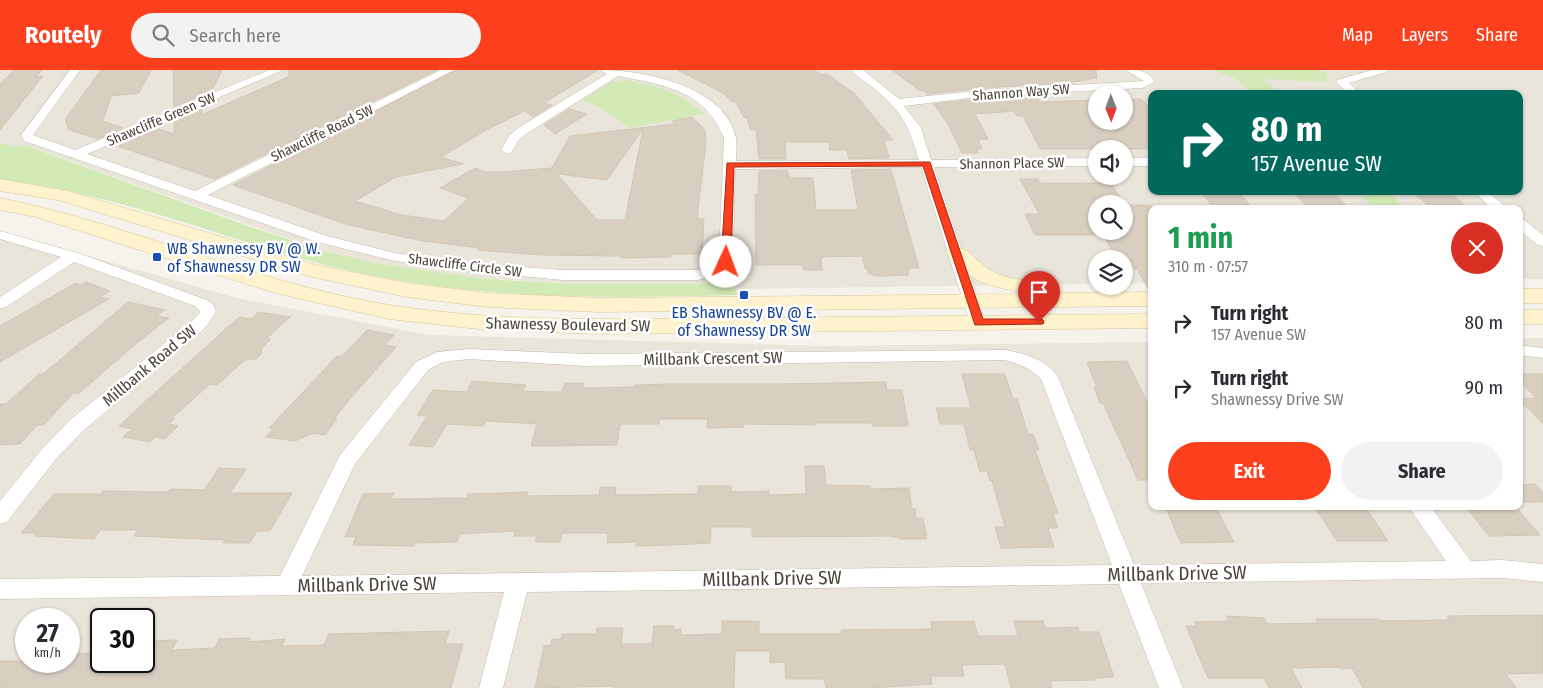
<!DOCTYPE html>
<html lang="en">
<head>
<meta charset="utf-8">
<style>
  body { margin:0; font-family:"Fira Sans Condensed",sans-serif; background:#f2f2f3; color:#2b2b33; height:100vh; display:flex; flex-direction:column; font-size:19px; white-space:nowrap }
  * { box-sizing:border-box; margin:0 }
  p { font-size:16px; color:#7c7c81 }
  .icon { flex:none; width:28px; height:28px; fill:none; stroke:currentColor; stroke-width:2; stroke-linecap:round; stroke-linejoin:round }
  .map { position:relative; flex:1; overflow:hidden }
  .side { position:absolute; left:1148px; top:135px; width:375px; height:305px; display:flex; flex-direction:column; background:#fff; border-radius:10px; box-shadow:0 1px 4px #0004 }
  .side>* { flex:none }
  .top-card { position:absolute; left:1148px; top:20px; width:375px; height:105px; border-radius:10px; box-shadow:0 1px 4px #0004; background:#00695c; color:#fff; overflow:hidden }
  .needle { width:32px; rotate:179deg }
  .tools { position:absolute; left:1088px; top:15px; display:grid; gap:10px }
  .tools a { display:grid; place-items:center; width:45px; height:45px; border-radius:50%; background:#fff; box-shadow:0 1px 4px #0004; font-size:25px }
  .speed { position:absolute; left:15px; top:538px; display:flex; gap:10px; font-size:25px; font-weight:700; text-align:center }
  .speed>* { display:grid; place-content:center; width:65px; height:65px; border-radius:50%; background:#fff; box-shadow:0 1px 4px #0004; line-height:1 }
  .speed small { font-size:12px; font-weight:400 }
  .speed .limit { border:2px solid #111; border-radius:8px; background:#fff; color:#111 }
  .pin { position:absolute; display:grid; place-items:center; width:42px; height:42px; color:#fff; margin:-51px -21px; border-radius:50% 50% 50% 0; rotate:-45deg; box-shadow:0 0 5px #0007 }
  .pin .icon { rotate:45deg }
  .me { position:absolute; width:55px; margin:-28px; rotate:2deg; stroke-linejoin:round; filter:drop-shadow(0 0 4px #0008) }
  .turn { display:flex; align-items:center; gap:18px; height:105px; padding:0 20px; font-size:22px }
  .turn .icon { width:65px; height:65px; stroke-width:2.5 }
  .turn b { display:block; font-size:35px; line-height:42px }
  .round { display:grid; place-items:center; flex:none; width:52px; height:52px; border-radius:26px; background:#f2f2f3 }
  .head { display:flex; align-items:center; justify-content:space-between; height:85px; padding:0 20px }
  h1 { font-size:30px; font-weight:700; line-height:38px; color:#1e9e55 }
  .primary-button { display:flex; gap:10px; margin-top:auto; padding:10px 20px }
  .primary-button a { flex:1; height:58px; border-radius:30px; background:#fc3f1d; color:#fff; font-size:20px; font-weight:700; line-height:58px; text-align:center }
  .primary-button a+a { background:#f2f2f3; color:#2b2b33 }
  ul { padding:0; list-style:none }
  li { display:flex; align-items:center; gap:15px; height:65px; padding:0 20px }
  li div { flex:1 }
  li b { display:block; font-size:19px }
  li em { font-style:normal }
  header { display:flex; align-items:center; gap:30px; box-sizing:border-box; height:70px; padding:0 25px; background:#fc3f1d; color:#fff }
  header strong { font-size:24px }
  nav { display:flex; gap:28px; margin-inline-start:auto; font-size:18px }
  .search { width:350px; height:45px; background:#f2f2f3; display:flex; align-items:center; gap:12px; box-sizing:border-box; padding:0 18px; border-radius:28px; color:#7c7c81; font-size:19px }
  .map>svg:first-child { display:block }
</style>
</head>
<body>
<header>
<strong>Routely</strong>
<div class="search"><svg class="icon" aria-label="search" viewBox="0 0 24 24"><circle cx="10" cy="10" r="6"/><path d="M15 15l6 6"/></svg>Search here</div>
<nav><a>Map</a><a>Layers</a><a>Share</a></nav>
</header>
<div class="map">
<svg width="1543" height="618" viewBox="0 0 1543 618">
  <rect width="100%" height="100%" fill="#f6f3ec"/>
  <g fill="#eae5da" fill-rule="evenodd">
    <path d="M0 0H1543V209H1519V139H1151V213L1124 214V189H1096V214L736 219 719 211 699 214H577L478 208 425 201 375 193 320 180 26 76H10L0 73ZM1096 24H1124V51H1096ZM1151 24H1519V121H1151ZM1096 79H1124V106H1096ZM1096 134H1124V161H1096Z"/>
    <path d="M0 161 237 228 429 265 824 276 1151 272V436H1519V268H1543V618H0ZM26 549H69V591H26ZM101 549H144V591H101Z"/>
  </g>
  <g fill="#d2eab5">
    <polygon points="1214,0 1320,0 1331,5 1327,7 1326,12 1264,9 1279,24 1253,24 1238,10"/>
    <path d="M625 10C653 15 683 23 704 44L629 58 601 38 582 30 609 13Z"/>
    <path d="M0 73 10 76H26L257 159 320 180 375 193 478 208 518 211 577 214H699L719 211 736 219 737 225C613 228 487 230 365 204 300 191 236 168 173 149 116 131 59 118 0 109Z"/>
    <polygon points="1356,121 1387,121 1406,139 1375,139"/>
  </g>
  <g fill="#d8cfc1" stroke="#d3c7b4" fill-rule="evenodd">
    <polygon points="14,0 42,0 36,7 43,6 0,60 0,14"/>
    <polygon points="101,0 151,0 139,23 111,26 103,51 123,58 98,69 69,60 65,50"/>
    <polygon points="173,0 222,0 212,21 174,37"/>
    <polygon points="289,0 437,0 215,109 114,75 139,64 144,65 159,59 174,64 174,49 205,35 201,45 288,7"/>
    <path d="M456 0H598L544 33 552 35 533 47 525 41 486 60 441 87 463 94 396 107 355 131 402 145 444 151 468 128 440 118 475 98 485 102H501L552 98 570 66 675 54 672 51 692 47 705 60 706 72 697 149H704L702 184H671V187L621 188 622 186 541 185 478 180 479 178 423 171 348 155 233 115ZM643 59 625 150H597L557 104 607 110Z"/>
    <polygon points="677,0 814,0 822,5 827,4 855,24 893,70 884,70 889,88 849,89 847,80 830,80 829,72 785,72 786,89 759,89 756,60 751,60 747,48 744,48 736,32 732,32 723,23"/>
    <polygon points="892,0 1096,0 1097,8 1068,13 985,18 927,24 923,20 920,21"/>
    <polygon points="1038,25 1039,32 1096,30 1096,51 1124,51 1124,30 1141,29 1151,39 1151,79 1040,79 1023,46 1017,46 1014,41 975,44 988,69 978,69 982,79 977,79 978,83 962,83 948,54 934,34 985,28"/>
    <polygon points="569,39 587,44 555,64 544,55"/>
    <polygon points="891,99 919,198 908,198 908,205 905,205 878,206 869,204 868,199 865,198 862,186 821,187 822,200 804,200 803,195 756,195 755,124 758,124 759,101 787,100 790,108 813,108 816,140 858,140 851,100"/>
    <path d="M1020 109H1038L1040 113H1111L1125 135H1151V220H1149L1137 199H1124V189H1117L1103 165H1035L1025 144H1039ZM1096 134H1124V161H1096Z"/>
    <polygon points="1201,121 1238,121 1253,139 1214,139"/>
    <polygon points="1292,121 1332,121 1350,139 1309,139"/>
    <polygon points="1412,121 1448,121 1469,139 1432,139"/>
    <polygon points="86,212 110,221 100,227 109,229 0,292 0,256 76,213 81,215"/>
    <polygon points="128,232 165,240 156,246 169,248 137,273 78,324 73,323 44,355 37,355 20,374 0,375 0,334 6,334 39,304 42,305"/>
    <polygon points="258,242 290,247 266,269 271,269 261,279 262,283 256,289 245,290 217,315 210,314 172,348 175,348 169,354 178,356 165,369 155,367 150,372 123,367 132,359 119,356 138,338 239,247 251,249"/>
    <polygon points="367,260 394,265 385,275 396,277 349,330 334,349 337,349 325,365 314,363 295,371 266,367 273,359 269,358 323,301 337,286 341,287"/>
    <polygon points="1127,291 1151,340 1151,410 1138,410 1103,333 1100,333 1094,317 1097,317 1087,293 1088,292"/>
    <polygon points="962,304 1004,304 1006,307 1013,329 1017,329 1028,364 1033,364 1039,380 1035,380 1058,443 1053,443 1058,458 1048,458 1054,477 1001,478 995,457 1005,457 992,411 990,411 987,401 980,402 974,380 970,380 964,354 940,354 936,338 971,338"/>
    <polygon points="1519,304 1543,304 1543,354 1519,329 1536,328 1519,310"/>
    <polygon points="472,311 526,315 523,321 549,322 562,322 565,313 584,313 583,318 634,317 634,315 670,314 781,314 886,312 887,320 902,320 908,356 873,356 872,353 814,353 815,355 744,354 744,357 707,358 708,349 660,349 659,354 620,354 617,375 531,376 537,354 486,351 483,356 447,354 433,377 409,375 427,346 417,345 433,320 467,322"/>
    <polygon points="805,396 824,396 826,415 870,416 871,419 909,418 912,439 915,439 916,448 923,448 927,469 899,469 899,467 892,467 892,466 752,467 752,457 711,457 710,473 673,475 636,476 636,472 607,473 608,463 562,463 560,472 535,472 537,466 514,466 515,461 459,464 457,472 415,473 414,476 353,475 356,466 345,467 363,424 394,423 391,429 467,428 468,424 503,423 528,422 527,426 599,425 600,417 616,417 615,425 698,424 698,416 731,416 731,422 769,421 769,425 806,424"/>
    <polygon points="219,398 246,399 230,423 292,423 270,461 257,461 250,473 223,473 225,470 134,466 138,460 100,460 94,469 34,466 37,463 21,463 54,424 101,424 103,421 168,422 170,419 204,420"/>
    <polygon points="1535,414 1543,423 1543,432 1519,432 1519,415"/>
    <polygon points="1165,436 1215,436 1234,472 1181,473"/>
    <polygon points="1314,436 1365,436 1388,471 1337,471"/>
    <polygon points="1465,436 1515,436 1540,465 1489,466"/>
    <polygon points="1543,545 1543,603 1506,604 1516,618 1363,618 1352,598 1341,599 1340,597 1291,598 1302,618 1269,618 1264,608 1208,608 1186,556 1196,556 1194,552 1229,551 1227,546 1264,548 1267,554 1319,553 1316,549 1379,549 1380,551 1450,550 1447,546"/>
    <polygon points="722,551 759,551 759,564 842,564 841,560 932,559 931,552 974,551 978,566 1018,566 1014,551 1043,551 1045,558 1078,557 1079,562 1099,562 1114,607 1094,608 1095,610 1050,611 1052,618 1011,618 1005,594 962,595 964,606 931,606 932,614 872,618 826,618 824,609 786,609 785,592 770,593 770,581 735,581 734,618 614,618 614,616 535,618 544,576 551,575 552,569 561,569 562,564 596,564 597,558 623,558 621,574 652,574 654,556 674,556 674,560 681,559 680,565 722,564"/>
    <polygon points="449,561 445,574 463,574 451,618 0,618 0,591 69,591 69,584 101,583 101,591 144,591 144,571 177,570 172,580 215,578 219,569 250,568 248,572 285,569 282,576 324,575 329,564"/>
  </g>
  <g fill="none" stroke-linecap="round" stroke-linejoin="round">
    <g stroke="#c2bbae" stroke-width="1">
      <g id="street">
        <path d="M70 0H80L33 65 75 80 269 0H283L87 84 195 121 441 0H454L208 125 327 166 395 183 479 194 563 200H698L711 198 719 190 724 68C705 20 664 15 618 6L526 64 518 71 511 83 507 84 501 80 509 66 518 58 607 4 600 0C643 0 726 16 736 68 737 75 736 84 736 91L919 90C909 57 903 43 876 20 868 13 858 8 851 0H863L899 29 985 20 1144 11 1126 0C1139 0 1148 0 1155 12L1142 18 985 26 904 36 921 58 931 90 1096 88V96L934 97 986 253 984 257H972L970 253 921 97 735 99 733 191C724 204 713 206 698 210H563L479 202 395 191 317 172 24 71 21 65Z"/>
        <polygon points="1372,0 1388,0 1387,2 1349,13 1361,24 1349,24 1336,12 1337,10"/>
        <rect x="1124" y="88" width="27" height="8"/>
        <polygon points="1473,121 1487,121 1508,139 1492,139"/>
        <polygon points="1519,149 1524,150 1543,165 1543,176 1538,175 1519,160"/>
        <polygon points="0,161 78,183 207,230 213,234 216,242 205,258 84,360 56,389 7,452 0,454 0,431 42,379 70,350 193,250 200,242 195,236 74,192 6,237 0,239 0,227 61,187 0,169"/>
        <polygon points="1519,275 1543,278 1543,288 1519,285"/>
        <path d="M469 279 585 284 1005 280C1025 284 1046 289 1058 307L1134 495 1446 491 1408 436H1430L1471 491 1502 490 1543 494V512L1502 508 1141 513 1183 618H1159L1119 514 527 522 503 618H479L504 522 0 529V509L280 506 340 385 416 292 437 282ZM469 289 585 296 1005 290C1019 294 1031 299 1041 309L1112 495 302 506 355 394 428 300 443 292Z"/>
      </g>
    </g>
    <g stroke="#d6c79b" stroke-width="1">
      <g id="secondary">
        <path d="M0 109 68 121 316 195 407 213 488 223 600 228 1029 224C994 217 967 213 946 182L949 178C967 173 976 192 990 200 1006 210 1029 210 1047 214L1050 219 1047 223 1151 222V236L600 242 488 237 407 227 312 207 58 130 0 121Z"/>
        <path d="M0 128C132 154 256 214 390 235 503 253 620 249 735 248 874 247 1012 245 1151 244V258L594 264 478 259 389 249 275 223 36 147 0 140Z"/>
        <rect x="1519" y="219" width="24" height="14"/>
        <rect x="1519" y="240" width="24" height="14"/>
      </g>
    </g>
    <use href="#street" fill="#fff" fill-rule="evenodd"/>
    <use href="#secondary" fill="#fff3cd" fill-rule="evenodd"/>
  </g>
  <polygon fill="#fc3f1d" stroke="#a42913" points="930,92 983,249 1039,249 1043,250 1044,252 1043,254 975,255 923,96 734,97 731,192 726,194 721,192 727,93"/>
  <g fill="#1a4fb4" stroke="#fff" stroke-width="2">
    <rect x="152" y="182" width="10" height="10" rx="2.5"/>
    <rect x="739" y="220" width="10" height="10" rx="2.5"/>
  </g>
  <g text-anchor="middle" stroke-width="5" stroke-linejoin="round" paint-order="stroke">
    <g font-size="14" fill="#4b4439" stroke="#fff">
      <text transform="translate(1021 22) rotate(-4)" y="5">Shannon Way SW</text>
      <text transform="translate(161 49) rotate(-23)" y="5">Shawcliffe Green SW</text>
      <text transform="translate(322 63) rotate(-26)" y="5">Shawcliffe Road SW</text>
      <text transform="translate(1012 93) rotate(-1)" y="5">Shannon Place SW</text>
      <text transform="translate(465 195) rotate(7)" y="5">Shawcliffe Circle SW</text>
    </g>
    <g font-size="16" fill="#164399" stroke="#fff" text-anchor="start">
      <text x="167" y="184">WB Shawnessy BV @ W.<tspan x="167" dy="18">of Shawnessy DR SW</tspan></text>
      <text x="744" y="248" text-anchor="middle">EB Shawnessy BV @ E.<tspan x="744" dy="18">of Shawnessy DR SW</tspan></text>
    </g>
    <g font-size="16" fill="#4b4439" stroke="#fff">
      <text transform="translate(568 254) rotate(1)" y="6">Shawnessy Boulevard SW</text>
      <text transform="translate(713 288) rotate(-1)" y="6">Millbank Crescent SW</text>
      <text transform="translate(149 295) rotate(-40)" y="6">Millbank Road SW</text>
    </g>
    <g font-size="19" fill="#4b4439" stroke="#fff">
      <text transform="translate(1177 503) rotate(-1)" y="7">Millbank Drive SW</text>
      <text transform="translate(772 508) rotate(-1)" y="7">Millbank Drive SW</text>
      <text transform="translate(367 514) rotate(-1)" y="7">Millbank Drive SW</text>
    </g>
  </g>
</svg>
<div class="tools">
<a><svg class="needle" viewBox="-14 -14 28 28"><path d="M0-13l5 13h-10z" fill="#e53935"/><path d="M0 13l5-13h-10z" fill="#7c7c81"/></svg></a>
<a><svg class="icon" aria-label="sound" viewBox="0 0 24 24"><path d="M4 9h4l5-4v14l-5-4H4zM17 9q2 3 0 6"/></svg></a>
<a><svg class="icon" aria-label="search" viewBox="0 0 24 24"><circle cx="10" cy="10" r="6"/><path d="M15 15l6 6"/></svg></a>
<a><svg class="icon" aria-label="layers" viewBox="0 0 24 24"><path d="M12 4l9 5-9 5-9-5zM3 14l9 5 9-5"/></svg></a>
</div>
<div class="speed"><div>27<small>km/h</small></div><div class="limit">30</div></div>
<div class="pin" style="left:1039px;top:252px;background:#d93025"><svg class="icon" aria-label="arrive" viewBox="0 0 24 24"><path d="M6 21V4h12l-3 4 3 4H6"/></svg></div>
<svg class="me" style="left:726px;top:192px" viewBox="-20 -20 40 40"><circle r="19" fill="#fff"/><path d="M0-13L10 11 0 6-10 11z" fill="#fc3f1d"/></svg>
<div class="top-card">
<div class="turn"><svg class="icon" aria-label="right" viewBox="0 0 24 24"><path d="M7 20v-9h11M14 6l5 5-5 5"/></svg><div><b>80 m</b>157 Avenue SW</div></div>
</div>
<section class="side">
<div class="head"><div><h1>1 min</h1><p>310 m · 07:57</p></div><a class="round" style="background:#d93025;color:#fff"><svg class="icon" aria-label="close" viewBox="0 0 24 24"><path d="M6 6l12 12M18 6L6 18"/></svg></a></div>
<ul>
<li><svg class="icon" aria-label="right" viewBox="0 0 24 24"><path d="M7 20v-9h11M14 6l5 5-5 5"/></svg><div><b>Turn right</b><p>157 Avenue SW</p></div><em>80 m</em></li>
<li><svg class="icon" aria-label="right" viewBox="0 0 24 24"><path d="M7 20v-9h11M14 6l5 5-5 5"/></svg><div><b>Turn right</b><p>Shawnessy Drive SW</p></div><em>90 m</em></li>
</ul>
<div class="primary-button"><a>Exit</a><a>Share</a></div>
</section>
</div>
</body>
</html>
